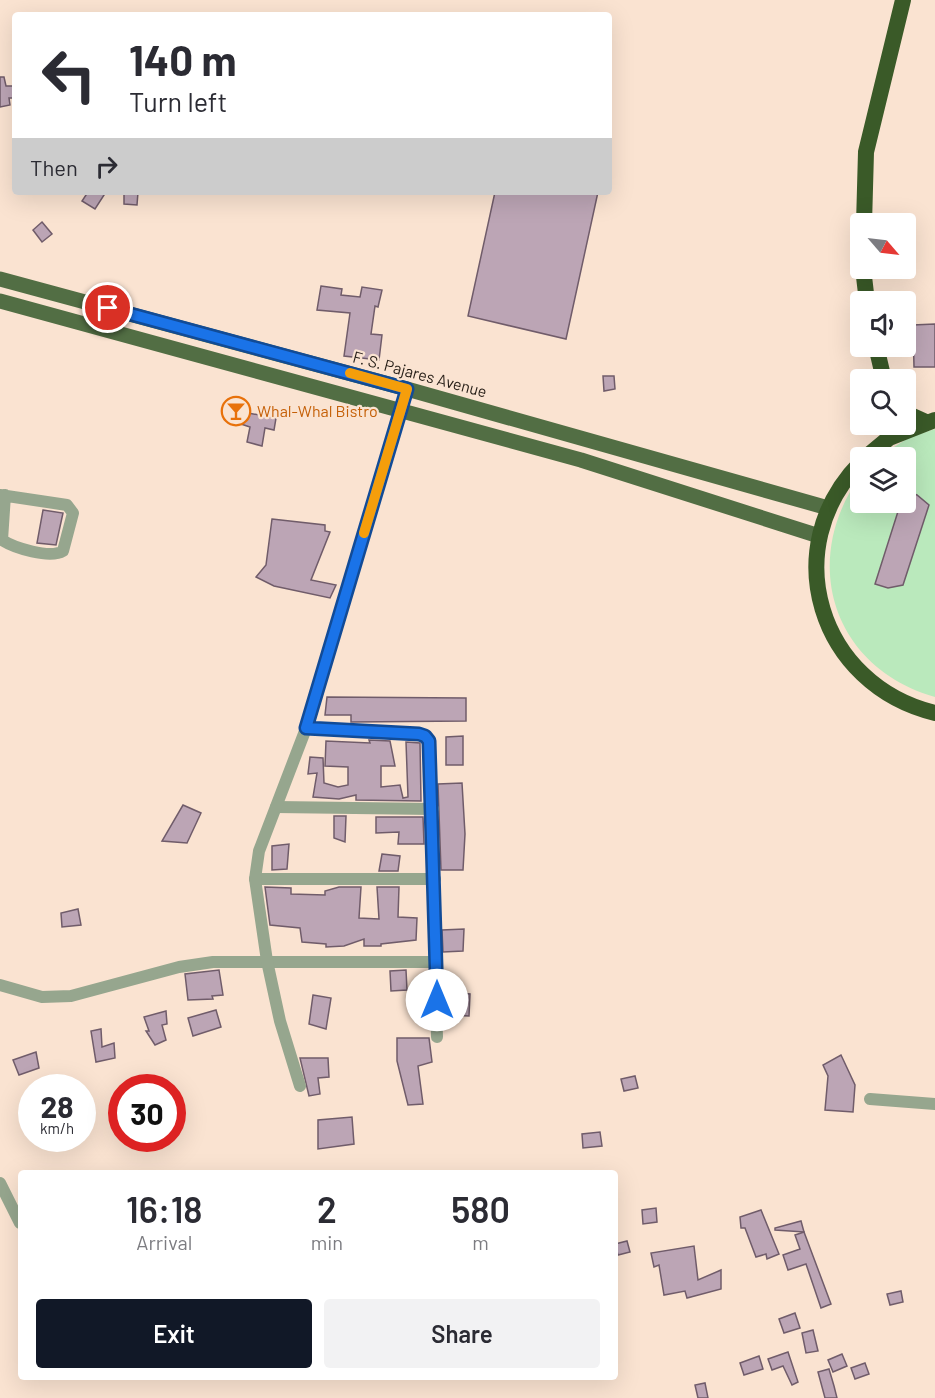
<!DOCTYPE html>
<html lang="en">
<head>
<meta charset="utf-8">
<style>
  body { margin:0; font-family:Barlow,sans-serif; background:#f2f2f3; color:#2b2b33; height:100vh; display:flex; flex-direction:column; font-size:22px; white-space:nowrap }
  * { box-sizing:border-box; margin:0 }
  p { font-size:20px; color:#7c7c81 }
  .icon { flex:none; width:33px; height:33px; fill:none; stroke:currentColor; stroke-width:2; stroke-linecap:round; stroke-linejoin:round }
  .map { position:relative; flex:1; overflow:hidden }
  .sheet { position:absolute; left:18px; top:1170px; width:600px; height:210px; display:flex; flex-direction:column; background:#fff; border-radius:6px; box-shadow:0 6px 24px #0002 }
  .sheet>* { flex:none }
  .banner { position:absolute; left:12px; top:12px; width:600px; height:183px; border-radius:6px; box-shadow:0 6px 24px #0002; background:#fff; color:#2b2b33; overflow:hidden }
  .needle { width:39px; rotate:118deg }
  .fabs { position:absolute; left:850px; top:213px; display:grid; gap:12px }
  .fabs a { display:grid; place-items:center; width:66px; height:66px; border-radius:6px; background:#fff; box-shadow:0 6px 24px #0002; font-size:30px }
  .speed { position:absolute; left:18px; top:1074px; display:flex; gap:12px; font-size:30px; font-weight:700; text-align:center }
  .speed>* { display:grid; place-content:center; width:78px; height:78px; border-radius:50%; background:#fff; box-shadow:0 6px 24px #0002; line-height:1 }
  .speed small { font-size:15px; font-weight:400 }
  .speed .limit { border:9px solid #d22; background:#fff; color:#111 }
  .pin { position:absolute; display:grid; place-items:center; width:51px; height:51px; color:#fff; margin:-26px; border:3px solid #fff; border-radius:50%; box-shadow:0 2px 6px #0007 }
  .me { position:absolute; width:66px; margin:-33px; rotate:0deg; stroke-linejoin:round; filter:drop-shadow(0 0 4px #0008) }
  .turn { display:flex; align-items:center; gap:21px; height:126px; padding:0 18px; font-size:27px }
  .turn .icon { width:78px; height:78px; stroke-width:2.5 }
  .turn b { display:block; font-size:42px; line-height:51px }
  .then { display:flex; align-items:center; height:57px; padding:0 18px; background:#0003; gap:12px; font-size:22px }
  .eta { display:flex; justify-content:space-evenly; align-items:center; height:102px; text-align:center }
  .eta b { font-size:36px; font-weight:600; line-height:42px }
  .action { display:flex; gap:12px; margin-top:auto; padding:12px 18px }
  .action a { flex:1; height:69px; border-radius:6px; background:#111827; color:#fff; font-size:24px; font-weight:600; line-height:69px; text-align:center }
  .action a+a { background:#f2f2f3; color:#2b2b33 }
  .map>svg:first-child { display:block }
</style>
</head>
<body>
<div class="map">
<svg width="935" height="1398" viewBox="0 0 935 1398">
  <rect width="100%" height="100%" fill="#fae3d1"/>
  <path fill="#bae9bc" d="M935 429V697C832 668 799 560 861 475V502H906V458L878 457 910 437Z"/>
  <g fill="#bca5b5" stroke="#705c6a" stroke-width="1.5">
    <polygon points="0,77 4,77 6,86 15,86 15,98 9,98 10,105 0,107"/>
    <polygon points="88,192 106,192 95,209 82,201"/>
    <polygon points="124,192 138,192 137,205 124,204"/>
    <polygon points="495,192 598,192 566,339 468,316"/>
    <polygon points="42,222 52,234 42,242 33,230"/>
    <polygon points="321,286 342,289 341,295 360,297 362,287 382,290 378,307 375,306 371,334 382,335 379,360 344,356 350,313 317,310"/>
    <polygon points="935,324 935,367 914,367 913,325"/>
    <polygon points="603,376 614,376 615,389 604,391"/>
    <polygon points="248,413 276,418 274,430 265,428 262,446 247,442 250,427 241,424"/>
    <polygon points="906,491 917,495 929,505 903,585 888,588 875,584 901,502 906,502"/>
    <polygon points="43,510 63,513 56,545 37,543"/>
    <polygon points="272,519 325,525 325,531 330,532 311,580 336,585 330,598 274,586 256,577 266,565"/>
    <polygon points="327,697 466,698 466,721 351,722 351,715 325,715"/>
    <polygon points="463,736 463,765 446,765 446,737"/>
    <polygon points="369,740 390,741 395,766 381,766 381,787 400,785 403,798 408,797 406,742 420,743 421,801 356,800 356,795 339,799 313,797 317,773 308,774 310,757 323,758 324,783 338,787 348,785 348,767 325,766 326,741 370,743"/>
    <polygon points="462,783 465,834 463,870 441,870 438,784"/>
    <polygon points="183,805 201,813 187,843 162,841"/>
    <polygon points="334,816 346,816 345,842 334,838"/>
    <polygon points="376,817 423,817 424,844 398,844 399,832 376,833"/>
    <polygon points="289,844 287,869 272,870 272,846"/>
    <polygon points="382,854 400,856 398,871 379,871"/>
    <polygon points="265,887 291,888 291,894 325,895 325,891 339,887 361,887 359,918 379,919 377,887 399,887 398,917 417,918 416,940 381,944 381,946 364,946 364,939 344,946 326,947 326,944 302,942 300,928 270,925"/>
    <polygon points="78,909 81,925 62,927 61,913"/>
    <polygon points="464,929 463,951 443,952 442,930"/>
    <polygon points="219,970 223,995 212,996 213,999 188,1000 185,974"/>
    <polygon points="406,970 407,990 391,991 390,971"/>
    <polygon points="449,992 470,994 469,1016 447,1015"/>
    <polygon points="313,995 331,998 326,1029 309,1024"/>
    <polygon points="216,1010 221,1027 193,1036 188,1018"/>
    <polygon points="166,1011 167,1024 162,1025 166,1040 155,1045 146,1031 149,1031 144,1017"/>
    <polygon points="101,1029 102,1047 114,1043 115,1058 96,1062 91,1031"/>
    <polygon points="397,1038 429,1038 432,1062 418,1066 423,1104 408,1105 397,1061"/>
    <polygon points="36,1052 39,1068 19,1075 13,1060"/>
    <polygon points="841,1055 855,1085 853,1112 825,1110 828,1076 823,1065"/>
    <polygon points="300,1058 328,1058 329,1077 318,1078 320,1094 309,1096"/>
    <polygon points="635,1076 638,1088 624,1091 621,1079"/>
    <polygon points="352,1117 354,1144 318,1149 318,1120"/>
    <polygon points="600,1132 602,1146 583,1148 582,1134"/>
    <polygon points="656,1208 657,1222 643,1224 642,1210"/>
    <polygon points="761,1210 779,1254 767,1259 766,1254 756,1257 745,1228 741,1228 740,1217"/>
    <polygon points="801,1221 804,1232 775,1230 775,1228"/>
    <polygon points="804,1232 831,1304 821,1308 806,1264 788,1270 783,1255 800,1249 795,1235"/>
    <polygon points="627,1241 630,1252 618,1255 615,1244"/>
    <polygon points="694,1246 698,1280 721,1270 721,1289 687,1298 685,1291 664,1295 659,1265 654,1267 651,1253"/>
    <polygon points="901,1291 903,1302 890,1305 887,1294"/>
    <polygon points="795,1313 800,1328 784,1333 779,1319"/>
    <polygon points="813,1330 818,1351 806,1353 802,1333"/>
    <polygon points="788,1352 798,1382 792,1385 783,1366 772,1370 768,1359"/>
    <polygon points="842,1354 847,1366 833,1372 828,1360"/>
    <polygon points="759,1356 763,1369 744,1375 740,1363"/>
    <polygon points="865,1363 869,1374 855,1379 851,1368"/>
    <polygon points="829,1369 834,1386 837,1398 825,1398 818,1372"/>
    <polygon points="705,1383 708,1398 698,1398 695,1385"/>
  </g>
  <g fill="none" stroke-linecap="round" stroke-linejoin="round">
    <g stroke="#96a68e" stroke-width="12">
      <path d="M0 495 67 505 73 513 63 551C50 559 14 548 2 540L5 495"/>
      <polyline points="306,728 419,734 425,736 429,741 437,1037"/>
      <polyline points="276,807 433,809"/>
      <polyline points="255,879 435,879"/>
      <polyline points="0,985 42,997 71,996 179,967 213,962 437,962"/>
      <polyline points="300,1086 280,1021 267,961 255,879 259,851 310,718 407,389"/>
      <polyline points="870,1099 935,1104"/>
      <polyline points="0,1183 20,1223"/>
    </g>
    <g stroke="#526e44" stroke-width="15">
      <polyline points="0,279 407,389 828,508"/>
      <polyline points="0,301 581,460 819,536"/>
    </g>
    <g stroke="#3a5a28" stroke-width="16">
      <polyline points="864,224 866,152 903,0"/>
      <polyline points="863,268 867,302"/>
      <polyline points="876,346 884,380"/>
      <polyline points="906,413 926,422"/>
      <polyline points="865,458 889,438 935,420"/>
      <path d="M861 462C776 548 819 685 935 713"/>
    </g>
  </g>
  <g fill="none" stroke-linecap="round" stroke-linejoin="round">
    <g stroke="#114b97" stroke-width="15">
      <polyline id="route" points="108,308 407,389 306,728 419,734 425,736 429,741 437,1000"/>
    </g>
    <use href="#route" stroke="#1a73e8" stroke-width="10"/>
    <polyline stroke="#f59e0b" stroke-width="10" points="350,373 407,389 364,533"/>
  </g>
  <defs>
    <g id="bar-ring" transform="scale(1.5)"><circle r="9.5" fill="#fae3d1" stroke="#e8710a" stroke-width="1.5"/><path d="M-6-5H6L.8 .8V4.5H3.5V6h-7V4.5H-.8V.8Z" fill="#e8710a"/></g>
  </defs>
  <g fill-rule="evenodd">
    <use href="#bar-ring" x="236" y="411"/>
  </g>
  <g text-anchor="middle" stroke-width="4.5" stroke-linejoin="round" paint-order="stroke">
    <g font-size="16" fill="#241c15" stroke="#fae3d1">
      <text transform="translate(420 374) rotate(15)" y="6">F. S. Pajares Avenue</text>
    </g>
    <g font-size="16" fill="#c56008" stroke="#fae3d1" text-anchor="start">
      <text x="257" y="417">Whal-Whal Bistro</text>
    </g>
  </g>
</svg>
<div class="fabs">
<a><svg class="needle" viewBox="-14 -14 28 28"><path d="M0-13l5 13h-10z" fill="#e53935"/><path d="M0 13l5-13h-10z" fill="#7c7c81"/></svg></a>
<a><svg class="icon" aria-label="sound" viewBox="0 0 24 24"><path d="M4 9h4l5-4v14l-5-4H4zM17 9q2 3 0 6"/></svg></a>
<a><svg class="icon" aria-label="search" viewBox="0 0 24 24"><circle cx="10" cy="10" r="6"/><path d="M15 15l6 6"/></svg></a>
<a><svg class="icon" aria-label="layers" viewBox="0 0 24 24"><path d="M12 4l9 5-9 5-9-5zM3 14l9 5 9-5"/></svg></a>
</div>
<div class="speed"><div>28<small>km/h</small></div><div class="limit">30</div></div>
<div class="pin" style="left:108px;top:308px;background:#d93025"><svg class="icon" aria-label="arrive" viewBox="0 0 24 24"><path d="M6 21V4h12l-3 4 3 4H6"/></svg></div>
<svg class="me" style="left:437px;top:1000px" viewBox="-20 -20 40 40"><circle r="19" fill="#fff"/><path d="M0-13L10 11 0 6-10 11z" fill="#1a73e8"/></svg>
<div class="banner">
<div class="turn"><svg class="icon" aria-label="left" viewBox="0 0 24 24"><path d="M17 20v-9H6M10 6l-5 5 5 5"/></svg><div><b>140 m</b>Turn left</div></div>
<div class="then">Then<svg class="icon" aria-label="right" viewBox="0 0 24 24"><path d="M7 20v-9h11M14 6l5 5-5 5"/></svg></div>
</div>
<section class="sheet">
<div class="eta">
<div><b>16:18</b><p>Arrival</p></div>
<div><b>2</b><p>min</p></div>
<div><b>580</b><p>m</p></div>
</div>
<div class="action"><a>Exit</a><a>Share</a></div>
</section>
</div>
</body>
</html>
